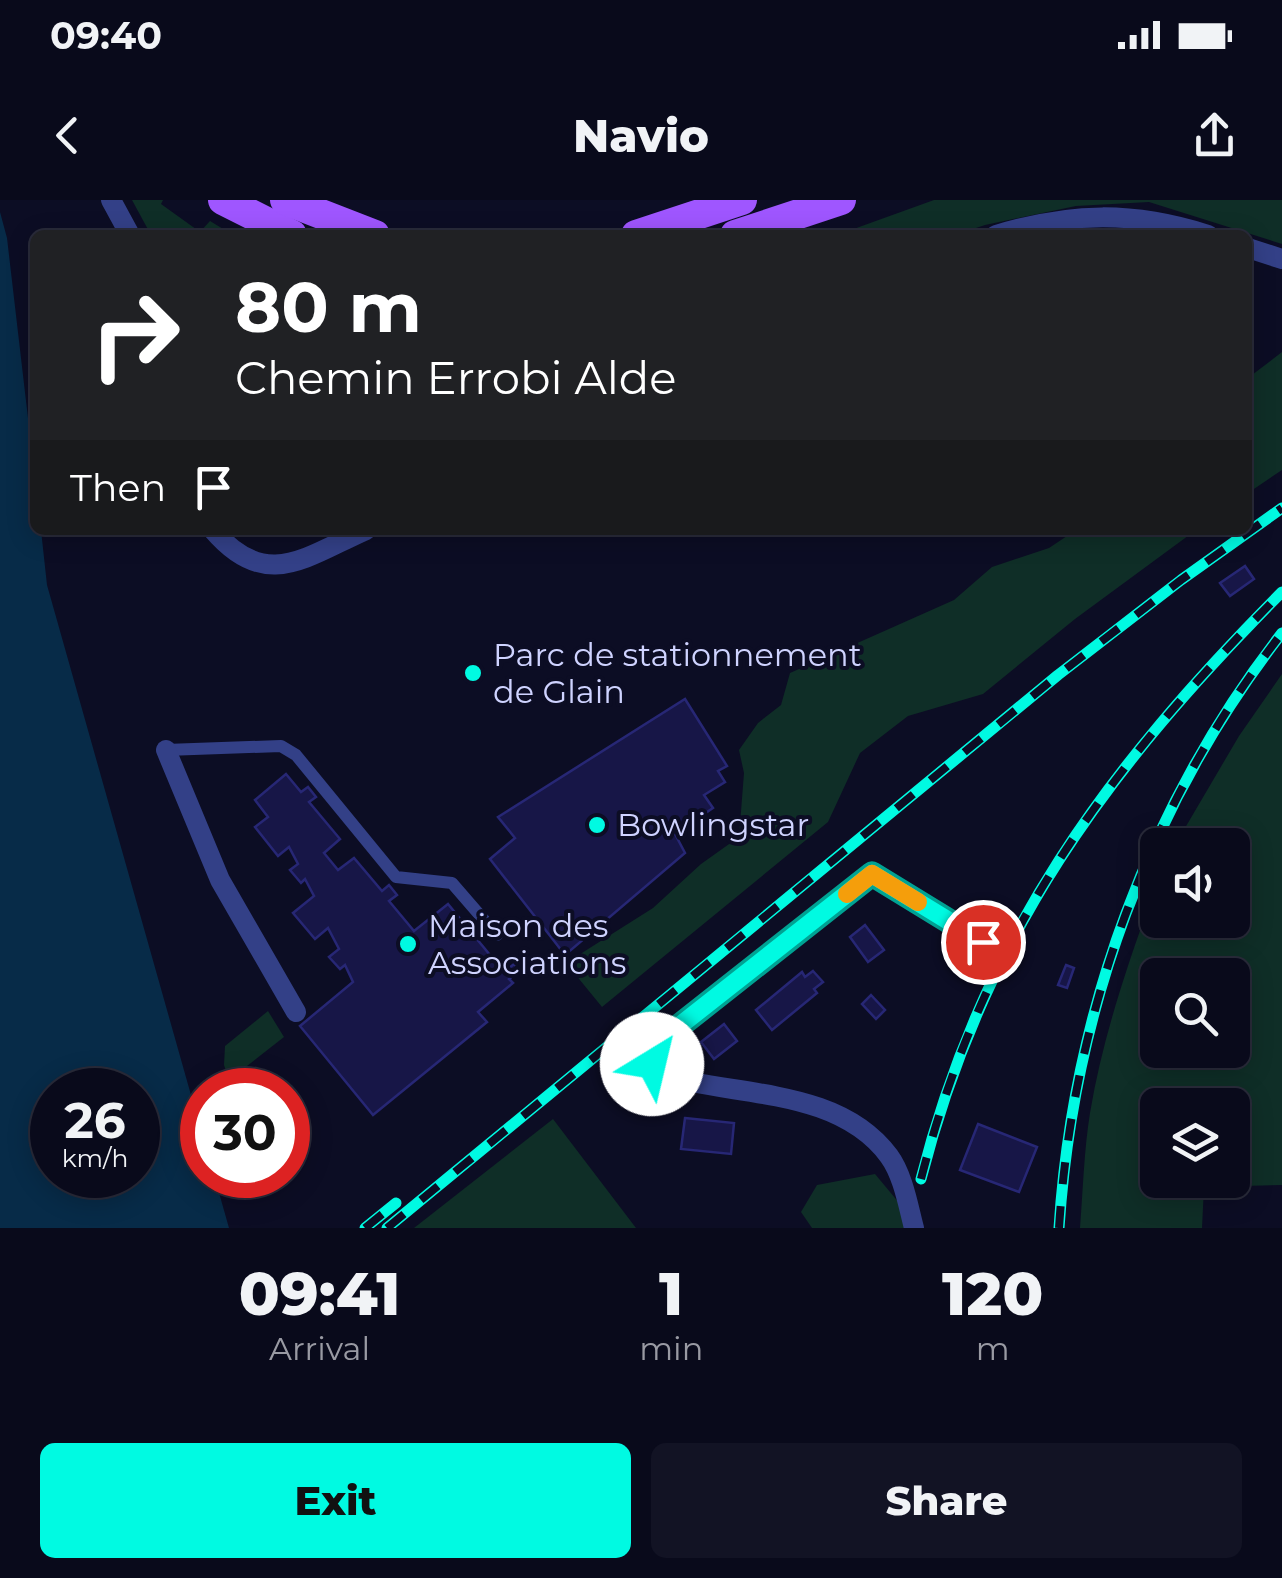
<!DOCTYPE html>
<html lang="en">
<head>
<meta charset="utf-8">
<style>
  body { margin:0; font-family:Montserrat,sans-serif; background:#121324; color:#f1f3f6; height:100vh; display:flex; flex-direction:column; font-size:38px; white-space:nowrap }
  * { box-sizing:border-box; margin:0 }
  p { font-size:32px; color:#999aa3 }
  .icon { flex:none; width:55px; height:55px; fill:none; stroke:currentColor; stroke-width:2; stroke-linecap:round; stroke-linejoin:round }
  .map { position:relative; height:1028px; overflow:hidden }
  .sheet { display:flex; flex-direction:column; background:#090a1b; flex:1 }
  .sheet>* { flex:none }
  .top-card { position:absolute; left:30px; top:30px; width:1222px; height:305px; border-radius:15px; box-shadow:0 5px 25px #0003,0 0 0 2px #292b3a; background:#202124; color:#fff; overflow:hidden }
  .buttons { position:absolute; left:1140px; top:628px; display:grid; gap:20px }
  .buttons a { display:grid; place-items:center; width:110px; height:110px; border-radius:15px; background:#090a1b; box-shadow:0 5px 25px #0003,0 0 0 2px #292b3a; font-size:50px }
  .speed { position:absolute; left:30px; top:868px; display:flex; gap:20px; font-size:50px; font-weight:700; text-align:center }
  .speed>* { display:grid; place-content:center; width:130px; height:130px; border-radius:50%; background:#090a1b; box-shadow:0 5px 25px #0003,0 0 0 2px #292b3a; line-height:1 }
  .speed small { font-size:25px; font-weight:400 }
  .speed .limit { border:15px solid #d22; background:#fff; color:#111 }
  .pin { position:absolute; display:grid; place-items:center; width:85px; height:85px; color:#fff; margin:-42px; border:5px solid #fff; border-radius:50%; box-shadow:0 2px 10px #0007 }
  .me { position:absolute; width:110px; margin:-55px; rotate:36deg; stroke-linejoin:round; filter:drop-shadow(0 0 8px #0008) }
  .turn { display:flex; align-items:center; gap:35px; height:210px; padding:0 40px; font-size:45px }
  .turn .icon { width:130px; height:130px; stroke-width:2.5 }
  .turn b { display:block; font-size:70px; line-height:85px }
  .then { display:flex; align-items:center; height:95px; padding:0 40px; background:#0003; gap:20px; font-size:38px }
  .eta { display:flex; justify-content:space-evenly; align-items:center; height:170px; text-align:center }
  .eta b { font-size:60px; font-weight:800; line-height:70px }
  .button { display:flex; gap:20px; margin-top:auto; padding:20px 40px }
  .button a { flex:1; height:115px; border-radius:15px; background:#00fae2; color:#111; font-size:40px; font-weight:800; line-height:115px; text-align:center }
  .button a+a { background:#121324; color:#f1f3f6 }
  .status { display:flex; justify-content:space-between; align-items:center; height:70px; padding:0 50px; background:#090a1b; direction:ltr }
  .status svg { height:28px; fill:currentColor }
  header { display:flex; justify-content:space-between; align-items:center; height:130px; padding:0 40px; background:#090a1b; font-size:45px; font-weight:800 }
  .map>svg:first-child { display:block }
</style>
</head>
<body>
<div class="status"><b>09:40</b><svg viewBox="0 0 49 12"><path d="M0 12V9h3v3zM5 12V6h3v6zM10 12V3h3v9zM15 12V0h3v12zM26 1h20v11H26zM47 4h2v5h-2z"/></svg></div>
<header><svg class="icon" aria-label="back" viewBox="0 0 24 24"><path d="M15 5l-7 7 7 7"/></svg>Navio<svg class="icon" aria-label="share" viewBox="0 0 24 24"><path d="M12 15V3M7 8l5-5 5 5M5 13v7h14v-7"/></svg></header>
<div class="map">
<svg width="1282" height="1028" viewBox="0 0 1282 1028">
  <rect width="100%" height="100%" fill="#0c0d24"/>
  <g fill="#0f2e27" fill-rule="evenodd">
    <polygon points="132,0 163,0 161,4 200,32 210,21 233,35 151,35"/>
    <polygon points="934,0 1282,0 1282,44 1149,2 1076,6 985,25 955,35 837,35"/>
    <polygon points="1282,152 1282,270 1248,293 1248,178"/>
    <polygon points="1076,330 1196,330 1075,419 983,494 908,516 860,553 828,622 602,807 566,763 653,708 701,664 739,637 744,573 739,550 758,523 781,505 790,473 954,400 992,367 1049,348"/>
    <path d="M1282 474V985L1204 987 1202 1028H1080C1083 990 1084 950 1090 913 1103 834 1130 758 1157 683L1158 720H1232V645H1175L1239 536ZM1232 775V850H1158V775ZM1232 905V980H1158V905Z"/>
    <polygon points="268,811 284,837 229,880 224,865 225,846"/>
    <polygon points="553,919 636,1028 414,1028"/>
    <polygon points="875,974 920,1028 812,1028 801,1012 817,985"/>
  </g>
  <path fill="#072b48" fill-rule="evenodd" d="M0 12 7 38 35 278V330H41L47 385 202 934V975H214L229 1028H0ZM52 890H138V975H52Z"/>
  <g fill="#171647" stroke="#272775" stroke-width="2.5">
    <polygon points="1245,366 1254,379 1230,396 1220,383"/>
    <polygon points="685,499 727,566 718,571 725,582 704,595 713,608 675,634 685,653 565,755 490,659 515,638 498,617"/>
    <polygon points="286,574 301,592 308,587 316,597 309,602 340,639 324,653 338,670 354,658 382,691 389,685 397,695 389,701 414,731 448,704 504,772 514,764 519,771 509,779 513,783 478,812 487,822 373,915 300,826 353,782 345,765 340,769 329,757 339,749 328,728 315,739 293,713 314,696 305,679 301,683 290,670 298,664 289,647 278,656 255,627 268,617 255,600"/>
    <polygon points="865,725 884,750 868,762 850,737"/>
    <polygon points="1066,765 1074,768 1067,788 1058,785"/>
    <polygon points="813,771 823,782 814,789 817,793 772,830 756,810 802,772 805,777"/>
    <polygon points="871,795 885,810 876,819 862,804"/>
    <polygon points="724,824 737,841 714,859 701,842"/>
    <polygon points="685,918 734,923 731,954 681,949"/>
    <polygon points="978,924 1037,947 1019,992 960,970"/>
  </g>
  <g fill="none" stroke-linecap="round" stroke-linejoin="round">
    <polyline stroke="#334087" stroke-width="12" points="166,550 281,546 296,555 396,677 452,683 497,735"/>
    <g stroke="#334087" stroke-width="20">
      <polyline points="111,0 130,35"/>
      <path d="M996 35C1072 12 1133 11 1208 35"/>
      <polyline points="1248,48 1282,59"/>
      <path d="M213 330C266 392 305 357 366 330"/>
      <polyline points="166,550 220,680 296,812"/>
      <path d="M914 1028C908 1005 903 975 889 956 838 887 735 897 662 875L652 863 653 851 659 842 872 674 983 741"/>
    </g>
    <g stroke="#9f56ff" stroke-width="30">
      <polyline points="223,0 292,35"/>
      <polyline points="285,0 375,35"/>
      <polyline points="636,35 742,0"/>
      <polyline points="735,35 841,0"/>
    </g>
    <g stroke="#00fae2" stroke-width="11">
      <g id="rail">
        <path d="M921 979C983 735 1108 567 1282 392"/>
        <polyline points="365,1028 396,1003"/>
        <polyline points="387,1028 1058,475 1181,380 1282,308"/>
        <path d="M1059 1028C1073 812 1149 604 1282 433"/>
      </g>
    </g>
    <use href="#rail" stroke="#0c0d24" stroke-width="8" stroke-dasharray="22" stroke-linecap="butt"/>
  </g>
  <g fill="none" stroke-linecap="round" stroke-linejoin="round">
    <g stroke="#00a293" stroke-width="25">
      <polyline id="route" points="652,864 653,851 659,842 872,674 983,742"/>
    </g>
    <use href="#route" stroke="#00fae2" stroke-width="18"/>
    <polyline stroke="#f59e0b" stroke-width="18" points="847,694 872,674 918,702"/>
  </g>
  <g fill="#00fae2" stroke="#0c0d24" stroke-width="4">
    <circle cx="473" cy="473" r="10"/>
    <circle cx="597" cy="625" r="10"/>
    <circle cx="408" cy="744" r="10"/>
  </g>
  <g text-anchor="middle" stroke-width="8" stroke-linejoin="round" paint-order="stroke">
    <g font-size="32" fill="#cfd3ff" stroke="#0c0d24" text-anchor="start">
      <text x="493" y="466">Parc de stationnement<tspan x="493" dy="37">de Glain</tspan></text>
      <text x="617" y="636">Bowlingstar</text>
      <text x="428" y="737">Maison des<tspan x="428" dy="37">Associations</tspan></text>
    </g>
  </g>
</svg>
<div class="buttons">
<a><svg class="icon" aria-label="sound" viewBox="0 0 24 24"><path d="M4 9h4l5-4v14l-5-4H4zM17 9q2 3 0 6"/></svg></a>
<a><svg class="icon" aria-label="search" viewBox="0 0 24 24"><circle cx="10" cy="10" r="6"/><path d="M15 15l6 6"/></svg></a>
<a><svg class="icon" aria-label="layers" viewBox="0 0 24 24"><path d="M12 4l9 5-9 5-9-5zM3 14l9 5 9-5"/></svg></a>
</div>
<div class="speed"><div>26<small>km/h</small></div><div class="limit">30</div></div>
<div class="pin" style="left:983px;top:742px;background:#d93025"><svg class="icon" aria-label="arrive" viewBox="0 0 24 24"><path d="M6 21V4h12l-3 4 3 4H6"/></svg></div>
<svg class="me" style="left:652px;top:864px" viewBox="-20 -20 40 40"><circle r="19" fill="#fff"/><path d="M0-13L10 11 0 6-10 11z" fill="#00fae2"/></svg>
<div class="top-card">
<div class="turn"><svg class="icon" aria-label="right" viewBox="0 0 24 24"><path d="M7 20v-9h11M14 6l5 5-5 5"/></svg><div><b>80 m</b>Chemin Errobi Alde</div></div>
<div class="then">Then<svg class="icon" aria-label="arrive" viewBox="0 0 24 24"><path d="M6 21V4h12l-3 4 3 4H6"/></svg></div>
</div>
</div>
<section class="sheet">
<div class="eta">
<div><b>09:41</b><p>Arrival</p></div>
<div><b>1</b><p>min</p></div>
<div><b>120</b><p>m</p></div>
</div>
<div class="button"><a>Exit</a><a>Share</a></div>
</section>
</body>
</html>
